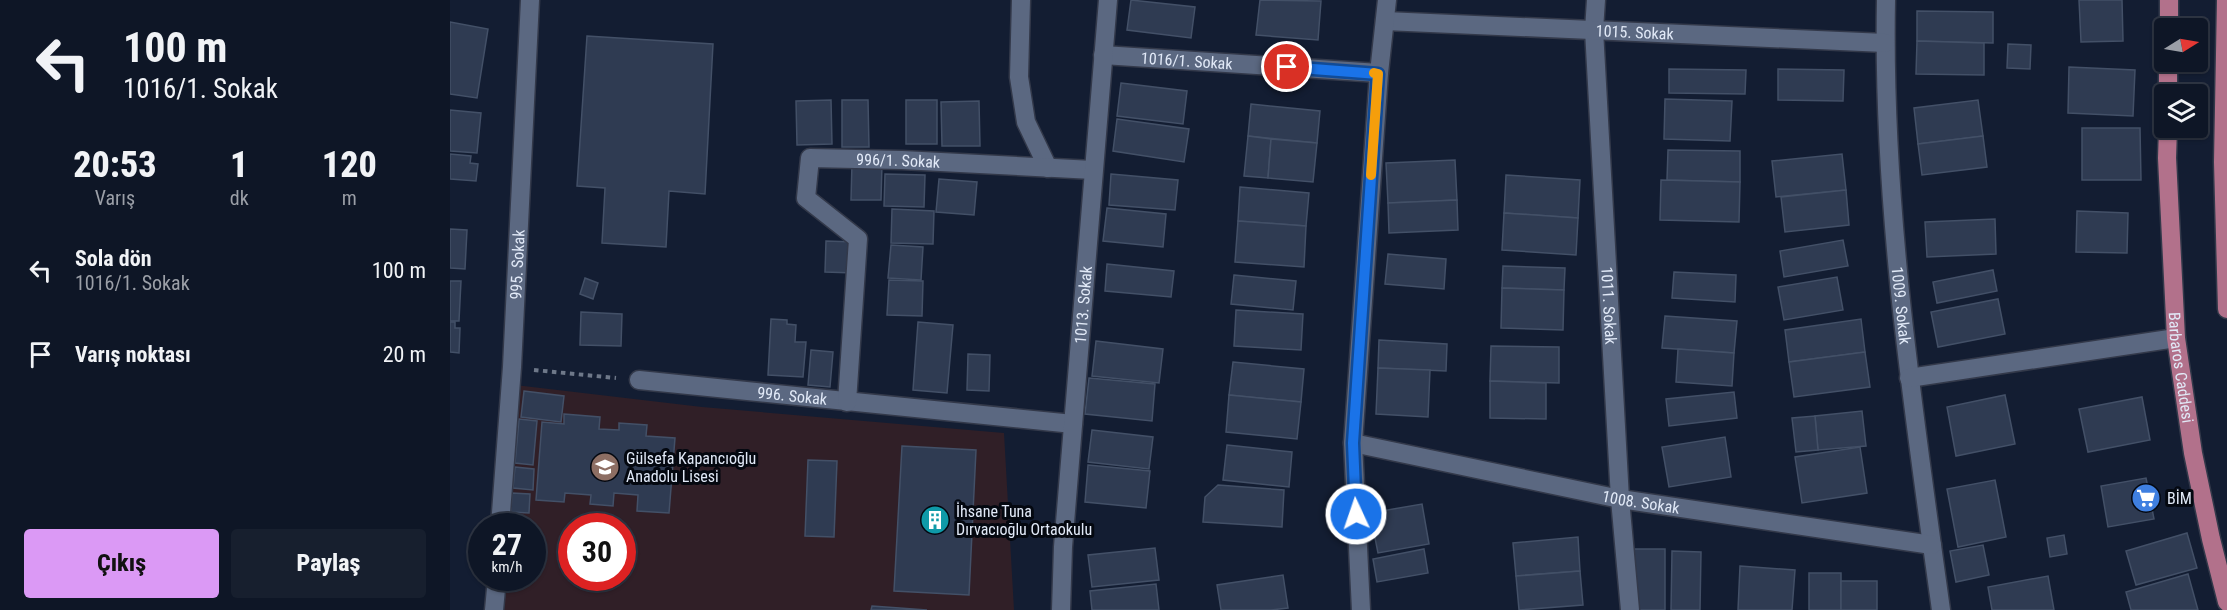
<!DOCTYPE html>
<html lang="tr">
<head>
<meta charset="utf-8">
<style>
  body { margin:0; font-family:"Roboto Condensed",sans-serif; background:#171f2e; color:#f1f3f6; height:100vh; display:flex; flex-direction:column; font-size:22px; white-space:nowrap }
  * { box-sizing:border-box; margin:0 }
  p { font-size:20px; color:#9b9fa7 }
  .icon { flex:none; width:33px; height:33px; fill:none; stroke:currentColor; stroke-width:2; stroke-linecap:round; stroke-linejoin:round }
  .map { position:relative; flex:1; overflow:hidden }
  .details { display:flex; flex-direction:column; background:#0e1626; width:450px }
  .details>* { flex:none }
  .hud { background:#0e1626; color:#f1f3f6; overflow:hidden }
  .needle { width:39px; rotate:79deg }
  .fabs { position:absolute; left:1704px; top:18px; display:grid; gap:12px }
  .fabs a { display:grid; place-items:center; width:54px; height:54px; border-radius:6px; background:#0e1626; box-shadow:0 2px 4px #0004,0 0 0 2px #2e3543; font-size:30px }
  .speed { position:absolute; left:18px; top:513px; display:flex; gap:12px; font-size:30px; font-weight:700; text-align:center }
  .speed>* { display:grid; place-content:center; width:78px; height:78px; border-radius:50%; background:#0e1626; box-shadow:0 2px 4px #0004,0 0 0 2px #2e3543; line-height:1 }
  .speed small { font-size:15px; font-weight:400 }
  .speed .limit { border:9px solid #d22; background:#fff; color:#111 }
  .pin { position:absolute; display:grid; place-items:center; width:51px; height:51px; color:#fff; margin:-26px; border:3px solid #fff; border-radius:50%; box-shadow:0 2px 6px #0007 }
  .me { position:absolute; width:66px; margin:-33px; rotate:357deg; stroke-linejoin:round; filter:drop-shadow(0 0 4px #0008) }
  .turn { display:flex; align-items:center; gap:21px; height:126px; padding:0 24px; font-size:27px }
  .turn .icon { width:78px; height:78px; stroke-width:2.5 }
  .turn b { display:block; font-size:42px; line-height:51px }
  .eta { display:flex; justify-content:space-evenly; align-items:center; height:102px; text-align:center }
  .eta b { font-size:36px; font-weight:800; line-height:42px }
  .primary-button { display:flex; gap:12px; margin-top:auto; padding:12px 24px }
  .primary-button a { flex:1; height:69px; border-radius:6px; background:#db99f5; color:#111; font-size:24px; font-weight:800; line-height:69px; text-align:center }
  .primary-button a+a { background:#171f2e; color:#f1f3f6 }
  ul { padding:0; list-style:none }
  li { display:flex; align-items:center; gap:18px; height:84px; padding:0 24px }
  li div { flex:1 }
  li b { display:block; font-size:22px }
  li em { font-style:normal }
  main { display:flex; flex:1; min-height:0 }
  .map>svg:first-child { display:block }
</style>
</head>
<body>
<main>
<section class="details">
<div class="hud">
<div class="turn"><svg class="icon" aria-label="left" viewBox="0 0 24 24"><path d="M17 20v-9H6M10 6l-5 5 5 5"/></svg><div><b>100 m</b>1016/1. Sokak</div></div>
</div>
<div class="eta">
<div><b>20:53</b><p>Varış</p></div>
<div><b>1</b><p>dk</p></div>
<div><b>120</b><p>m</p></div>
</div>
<ul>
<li><svg class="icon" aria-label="left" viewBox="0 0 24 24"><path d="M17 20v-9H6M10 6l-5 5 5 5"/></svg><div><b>Sola dön</b><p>1016/1. Sokak</p></div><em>100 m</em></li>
<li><svg class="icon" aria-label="arrive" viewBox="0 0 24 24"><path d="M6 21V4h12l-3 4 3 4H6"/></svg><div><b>Varış noktası</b></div><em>20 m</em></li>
</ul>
<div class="primary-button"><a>Çıkış</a><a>Paylaş</a></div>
</section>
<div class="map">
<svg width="1777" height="610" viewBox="0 0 1777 610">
  <rect width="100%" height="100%" fill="#131d32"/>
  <path fill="#301f27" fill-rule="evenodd" d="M65 385 252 407 554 433 564 610H54L56 578H82V526H58ZM122 526H172V578H122Z"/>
  <g fill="#2f3b52" stroke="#435067" stroke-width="1.5">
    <polygon points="681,0 745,7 741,38 677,30"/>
    <polygon points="810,0 871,1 868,40 806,35"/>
    <polygon points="1629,0 1672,0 1673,41 1631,42"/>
    <polygon points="1467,11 1543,12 1543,43 1467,41"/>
    <polygon points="0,22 38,29 27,98 0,94"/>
    <polygon points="137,36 263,44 255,194 219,191 216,247 152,243 155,188 127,186"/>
    <polygon points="1467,41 1534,43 1534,75 1466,74"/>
    <polygon points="1558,44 1581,45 1580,69 1557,68"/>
    <polygon points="1619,67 1685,70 1683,116 1618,113"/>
    <polygon points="1219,69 1296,70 1295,94 1219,93"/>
    <polygon points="1328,69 1394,70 1393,101 1328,100"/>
    <polygon points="671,83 737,91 733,124 667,116"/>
    <polygon points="1215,99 1282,101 1280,141 1214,139"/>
    <polygon points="381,100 382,144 347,145 346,101"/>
    <polygon points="392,100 418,100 419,147 392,147"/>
    <rect x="456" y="100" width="31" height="44"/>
    <polygon points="1528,100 1533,136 1468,144 1464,108"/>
    <polygon points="529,101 530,146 492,146 491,102"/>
    <polygon points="801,104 870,111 867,143 798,136"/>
    <polygon points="0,110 31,113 27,153 0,151"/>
    <polygon points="667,119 739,129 734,162 663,151"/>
    <polygon points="1632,128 1690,128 1691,180 1632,180"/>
    <polygon points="798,136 821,139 818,178 794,176"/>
    <polygon points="1533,136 1537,167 1472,175 1468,144"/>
    <polygon points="821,139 867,143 863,182 818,178"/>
    <polygon points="1218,150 1290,151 1290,182 1217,180"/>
    <polygon points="0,154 21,156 20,163 28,164 26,181 0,179"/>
    <polygon points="1392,154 1396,190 1326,197 1322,161"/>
    <polygon points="1005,160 1007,200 938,203 936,163"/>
    <polygon points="402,163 432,164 431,200 401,200"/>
    <polygon points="435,174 475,175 474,207 434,206"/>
    <polygon points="661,174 728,180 725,210 659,205"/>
    <polygon points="1056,175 1130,180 1128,218 1054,213"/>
    <polygon points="489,179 527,182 524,215 486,212"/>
    <polygon points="1211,180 1290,182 1289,222 1210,220"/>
    <polygon points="790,187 859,193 856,226 788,221"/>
    <polygon points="1396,190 1399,225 1335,232 1331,197"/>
    <polygon points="1007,200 1008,230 939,233 938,203"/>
    <polygon points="657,208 716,214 713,247 653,241"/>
    <polygon points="442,209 484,211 483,244 441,243"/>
    <polygon points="1627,211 1678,213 1677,253 1626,252"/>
    <polygon points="1054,213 1128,218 1126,255 1052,250"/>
    <polygon points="1545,219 1546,254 1477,257 1475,222"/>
    <polygon points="788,221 856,226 854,267 785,262"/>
    <polygon points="0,229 17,230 15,269 0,268"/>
    <polygon points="1393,240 1398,266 1334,277 1330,251"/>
    <polygon points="376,241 405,242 404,273 375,272"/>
    <polygon points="441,245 473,247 471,280 438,278"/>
    <polygon points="938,254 996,259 994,289 935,284"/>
    <polygon points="657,264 724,271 721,297 655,291"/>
    <polygon points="1053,266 1115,268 1114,290 1052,288"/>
    <polygon points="1543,270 1547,291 1487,303 1483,282"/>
    <polygon points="1224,272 1286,275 1285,302 1222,298"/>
    <polygon points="784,275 846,281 843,310 781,304"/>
    <polygon points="1387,277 1393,310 1334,320 1328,287"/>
    <polygon points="135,278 148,283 143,299 130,294"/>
    <polygon points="439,280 473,281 472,316 437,315"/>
    <polygon points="0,281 11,281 9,321 0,321"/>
    <polygon points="1052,288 1114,290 1113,330 1051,328"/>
    <polygon points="1548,299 1555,334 1488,347 1481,312"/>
    <polygon points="786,310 853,314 851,350 784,346"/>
    <polygon points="131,312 172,314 171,346 130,345"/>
    <polygon points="1215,316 1287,321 1284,353 1212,348"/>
    <polygon points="321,319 337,320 337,324 346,325 345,342 356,342 353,377 318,375"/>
    <polygon points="1411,319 1415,352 1339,362 1335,330"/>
    <polygon points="0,322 5,322 5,328 10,328 9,353 0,352"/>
    <polygon points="468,322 503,325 497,393 463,390"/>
    <polygon points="929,340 997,344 996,371 928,368"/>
    <polygon points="646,341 713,349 709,383 642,376"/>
    <polygon points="1041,346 1109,347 1109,383 1040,381"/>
    <polygon points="1228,349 1284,353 1282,386 1226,382"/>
    <polygon points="361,350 383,352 380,387 358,385"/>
    <polygon points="1415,352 1420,387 1344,397 1339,362"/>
    <polygon points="518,354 540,355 539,391 517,390"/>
    <polygon points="783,362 854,369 851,402 779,395"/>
    <polygon points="928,368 980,370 978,417 926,414"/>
    <polygon points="639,378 705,384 702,421 635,414"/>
    <polygon points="1040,381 1096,383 1096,419 1040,418"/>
    <polygon points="74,391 114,396 111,422 71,417"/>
    <polygon points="1284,392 1287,418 1219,426 1216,399"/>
    <polygon points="779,395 851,402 847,439 776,432"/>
    <polygon points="1555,395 1565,444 1506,456 1497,407"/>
    <polygon points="1692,397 1700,440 1638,452 1629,409"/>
    <polygon points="1412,411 1416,446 1368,450 1365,416"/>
    <polygon points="114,414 150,417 149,429 169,430 169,423 197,425 196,436 225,438 219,513 187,511 188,495 164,493 163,506 140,504 141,495 115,493 114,502 86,500 92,422 114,424"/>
    <polygon points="1365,416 1368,450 1346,452 1342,418"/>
    <polygon points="69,419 87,421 83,465 65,463"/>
    <polygon points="642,430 703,437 699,469 638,462"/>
    <polygon points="1275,437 1281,477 1219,487 1212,447"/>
    <polygon points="777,445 842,452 839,487 773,480"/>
    <polygon points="452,446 526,450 519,595 444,591"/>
    <polygon points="1410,447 1417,493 1352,503 1345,457"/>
    <polygon points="358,460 387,461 384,537 355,536"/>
    <polygon points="638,465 700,471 696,508 635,502"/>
    <polygon points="65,467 84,469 83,490 63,488"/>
    <polygon points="1696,478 1704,519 1658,527 1651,486"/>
    <polygon points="1545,480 1556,537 1508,547 1497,489"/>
    <polygon points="768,485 834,490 832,527 753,522 755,497"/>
    <polygon points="62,493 80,494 79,513 61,512"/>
    <polygon points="972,504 979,544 928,553 920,513"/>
    <polygon points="1737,533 1747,568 1686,585 1676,551"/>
    <polygon points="1614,535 1617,554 1600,557 1597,538"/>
    <polygon points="1128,537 1130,571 1066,576 1063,543"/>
    <polygon points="1533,545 1539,575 1506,582 1500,551"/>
    <polygon points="705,548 709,580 642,587 638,555"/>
    <polygon points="974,549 978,573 927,582 923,559"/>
    <rect x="1184" y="549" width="31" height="61"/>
    <polygon points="1222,551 1251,552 1250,610 1221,610"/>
    <polygon points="1290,566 1345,570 1342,610 1288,610"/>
    <polygon points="1130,571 1133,605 1069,610 1066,576"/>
    <rect x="1359" y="573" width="32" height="37"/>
    <polygon points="1738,574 1748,610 1681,610 1676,592"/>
    <polygon points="833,575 838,608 821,610 771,610 767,585"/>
    <polygon points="1598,576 1604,610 1542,610 1538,587"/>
    <rect x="1391" y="581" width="36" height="29"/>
    <polygon points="706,584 709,610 642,610 640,591"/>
    <polygon points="422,606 477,610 421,610"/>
  </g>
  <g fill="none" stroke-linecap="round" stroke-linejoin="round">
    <g stroke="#33394a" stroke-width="21">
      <g id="minor">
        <polyline points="571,0 569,77 576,122 598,168"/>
        <path id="s1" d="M1146 0 1144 30 1170 499 1180 610"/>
        <path id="s2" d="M1436 0C1432 205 1463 408 1491 610"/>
        <path id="s3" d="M935 21 1435 43"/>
        <path id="s4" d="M653 55 929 73"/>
        <polyline points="1459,378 1726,338"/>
        <path id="s5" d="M189 380 623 424"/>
        <path id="s6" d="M397 402 408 239 356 198 360 158 452 160 643 170"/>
        <path id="s7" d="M903 443 1170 499 1482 545"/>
        <path id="s8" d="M50 526 62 367 80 0"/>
        <polyline points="44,610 47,578"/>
        <path id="s9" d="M611 610 613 547 658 0"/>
        <polyline points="911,610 903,443 929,73 937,0"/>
      </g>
    </g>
    <g stroke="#33394a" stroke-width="21">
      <g id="major">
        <polyline points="1776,0 1773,162 1777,309"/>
        <polyline points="1719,28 1719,0"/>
        <polyline points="1718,94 1718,62"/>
        <path id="s10" d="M1718 128 1717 158 1726 338 1743 453 1761 539 1777 602"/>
      </g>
    </g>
    <polyline stroke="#6e7889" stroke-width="4" stroke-dasharray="4.5 4.5" stroke-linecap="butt" points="84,370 166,378"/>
    <use href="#minor" stroke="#5b6881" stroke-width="18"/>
    <use href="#major" stroke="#b2718b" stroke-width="18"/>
  </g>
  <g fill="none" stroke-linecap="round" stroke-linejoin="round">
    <g stroke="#114b97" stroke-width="15">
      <polyline id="route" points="837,67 928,74 903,443 906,514"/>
    </g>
    <use href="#route" stroke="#1a73e8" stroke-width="10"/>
    <polyline stroke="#f59e0b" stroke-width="10" points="921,175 928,74 924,73"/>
  </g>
  <defs>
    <g id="school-disc" transform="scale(1.5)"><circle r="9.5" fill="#8d6e63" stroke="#040810"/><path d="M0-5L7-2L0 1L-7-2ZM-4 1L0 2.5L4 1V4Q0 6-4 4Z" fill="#fff"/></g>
    <g id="supermarket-disc" transform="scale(1.5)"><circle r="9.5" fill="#3f7fe0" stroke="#040810"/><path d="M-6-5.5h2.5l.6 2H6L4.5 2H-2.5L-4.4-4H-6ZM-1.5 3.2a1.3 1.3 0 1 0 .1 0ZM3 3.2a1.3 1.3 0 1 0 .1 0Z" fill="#fff"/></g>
    <g id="building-disc" transform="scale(1.5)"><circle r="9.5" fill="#0f9aa8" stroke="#040810"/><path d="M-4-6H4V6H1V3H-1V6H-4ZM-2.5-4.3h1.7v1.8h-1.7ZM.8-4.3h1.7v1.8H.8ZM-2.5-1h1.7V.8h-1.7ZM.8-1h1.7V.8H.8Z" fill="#fff"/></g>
  </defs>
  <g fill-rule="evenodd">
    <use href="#school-disc" x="155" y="467"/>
    <use href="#supermarket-disc" x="1696" y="498"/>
    <use href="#building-disc" x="485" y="520"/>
  </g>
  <g text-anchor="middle" stroke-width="6" stroke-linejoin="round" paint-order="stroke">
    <g font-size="16" fill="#e1e9f7" stroke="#040810">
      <text dy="6" stroke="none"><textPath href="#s3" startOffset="250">1015. Sokak</textPath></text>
      <text dy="6" stroke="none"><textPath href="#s4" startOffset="84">1016/1. Sokak</textPath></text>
      <text dy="6" stroke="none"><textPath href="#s6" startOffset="358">996/1. Sokak</textPath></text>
      <text dy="6" stroke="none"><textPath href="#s8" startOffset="262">995. Sokak</textPath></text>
      <text dy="6" stroke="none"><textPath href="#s9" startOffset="306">1013. Sokak</textPath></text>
      <text dy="6" stroke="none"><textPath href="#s1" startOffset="306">1011. Sokak</textPath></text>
      <text dy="6" stroke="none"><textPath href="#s2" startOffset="306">1009. Sokak</textPath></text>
      <text dy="6" stroke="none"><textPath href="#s10" startOffset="240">Barbaros Caddesi</textPath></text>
      <text dy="6" stroke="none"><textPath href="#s5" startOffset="154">996. Sokak</textPath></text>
      <text dy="6" stroke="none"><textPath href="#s7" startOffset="294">1008. Sokak</textPath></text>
    </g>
    <g font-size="16" fill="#e1e9f7" stroke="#040810" text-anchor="start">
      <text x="176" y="464">Gülsefa Kapancıoğlu<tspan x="176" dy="18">Anadolu Lisesi</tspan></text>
      <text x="1717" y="504">BİM</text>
      <text x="506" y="517">İhsane Tuna<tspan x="506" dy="18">Dırvacıoğlu Ortaokulu</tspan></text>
    </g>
  </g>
</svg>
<div class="fabs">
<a><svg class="needle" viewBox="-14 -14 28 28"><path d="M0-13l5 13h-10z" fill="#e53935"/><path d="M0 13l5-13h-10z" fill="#9b9fa7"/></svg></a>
<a><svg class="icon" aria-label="layers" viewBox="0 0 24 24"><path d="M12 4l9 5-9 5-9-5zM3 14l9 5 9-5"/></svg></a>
</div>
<div class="speed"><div>27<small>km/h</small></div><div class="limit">30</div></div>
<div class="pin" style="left:837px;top:67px;background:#d93025"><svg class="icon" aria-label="arrive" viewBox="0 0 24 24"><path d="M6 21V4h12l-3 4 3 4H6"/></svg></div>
<svg class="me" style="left:906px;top:514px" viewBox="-20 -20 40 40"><circle r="17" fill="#1a73e8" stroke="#fff" stroke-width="3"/><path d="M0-11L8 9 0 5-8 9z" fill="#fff"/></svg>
</div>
</main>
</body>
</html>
